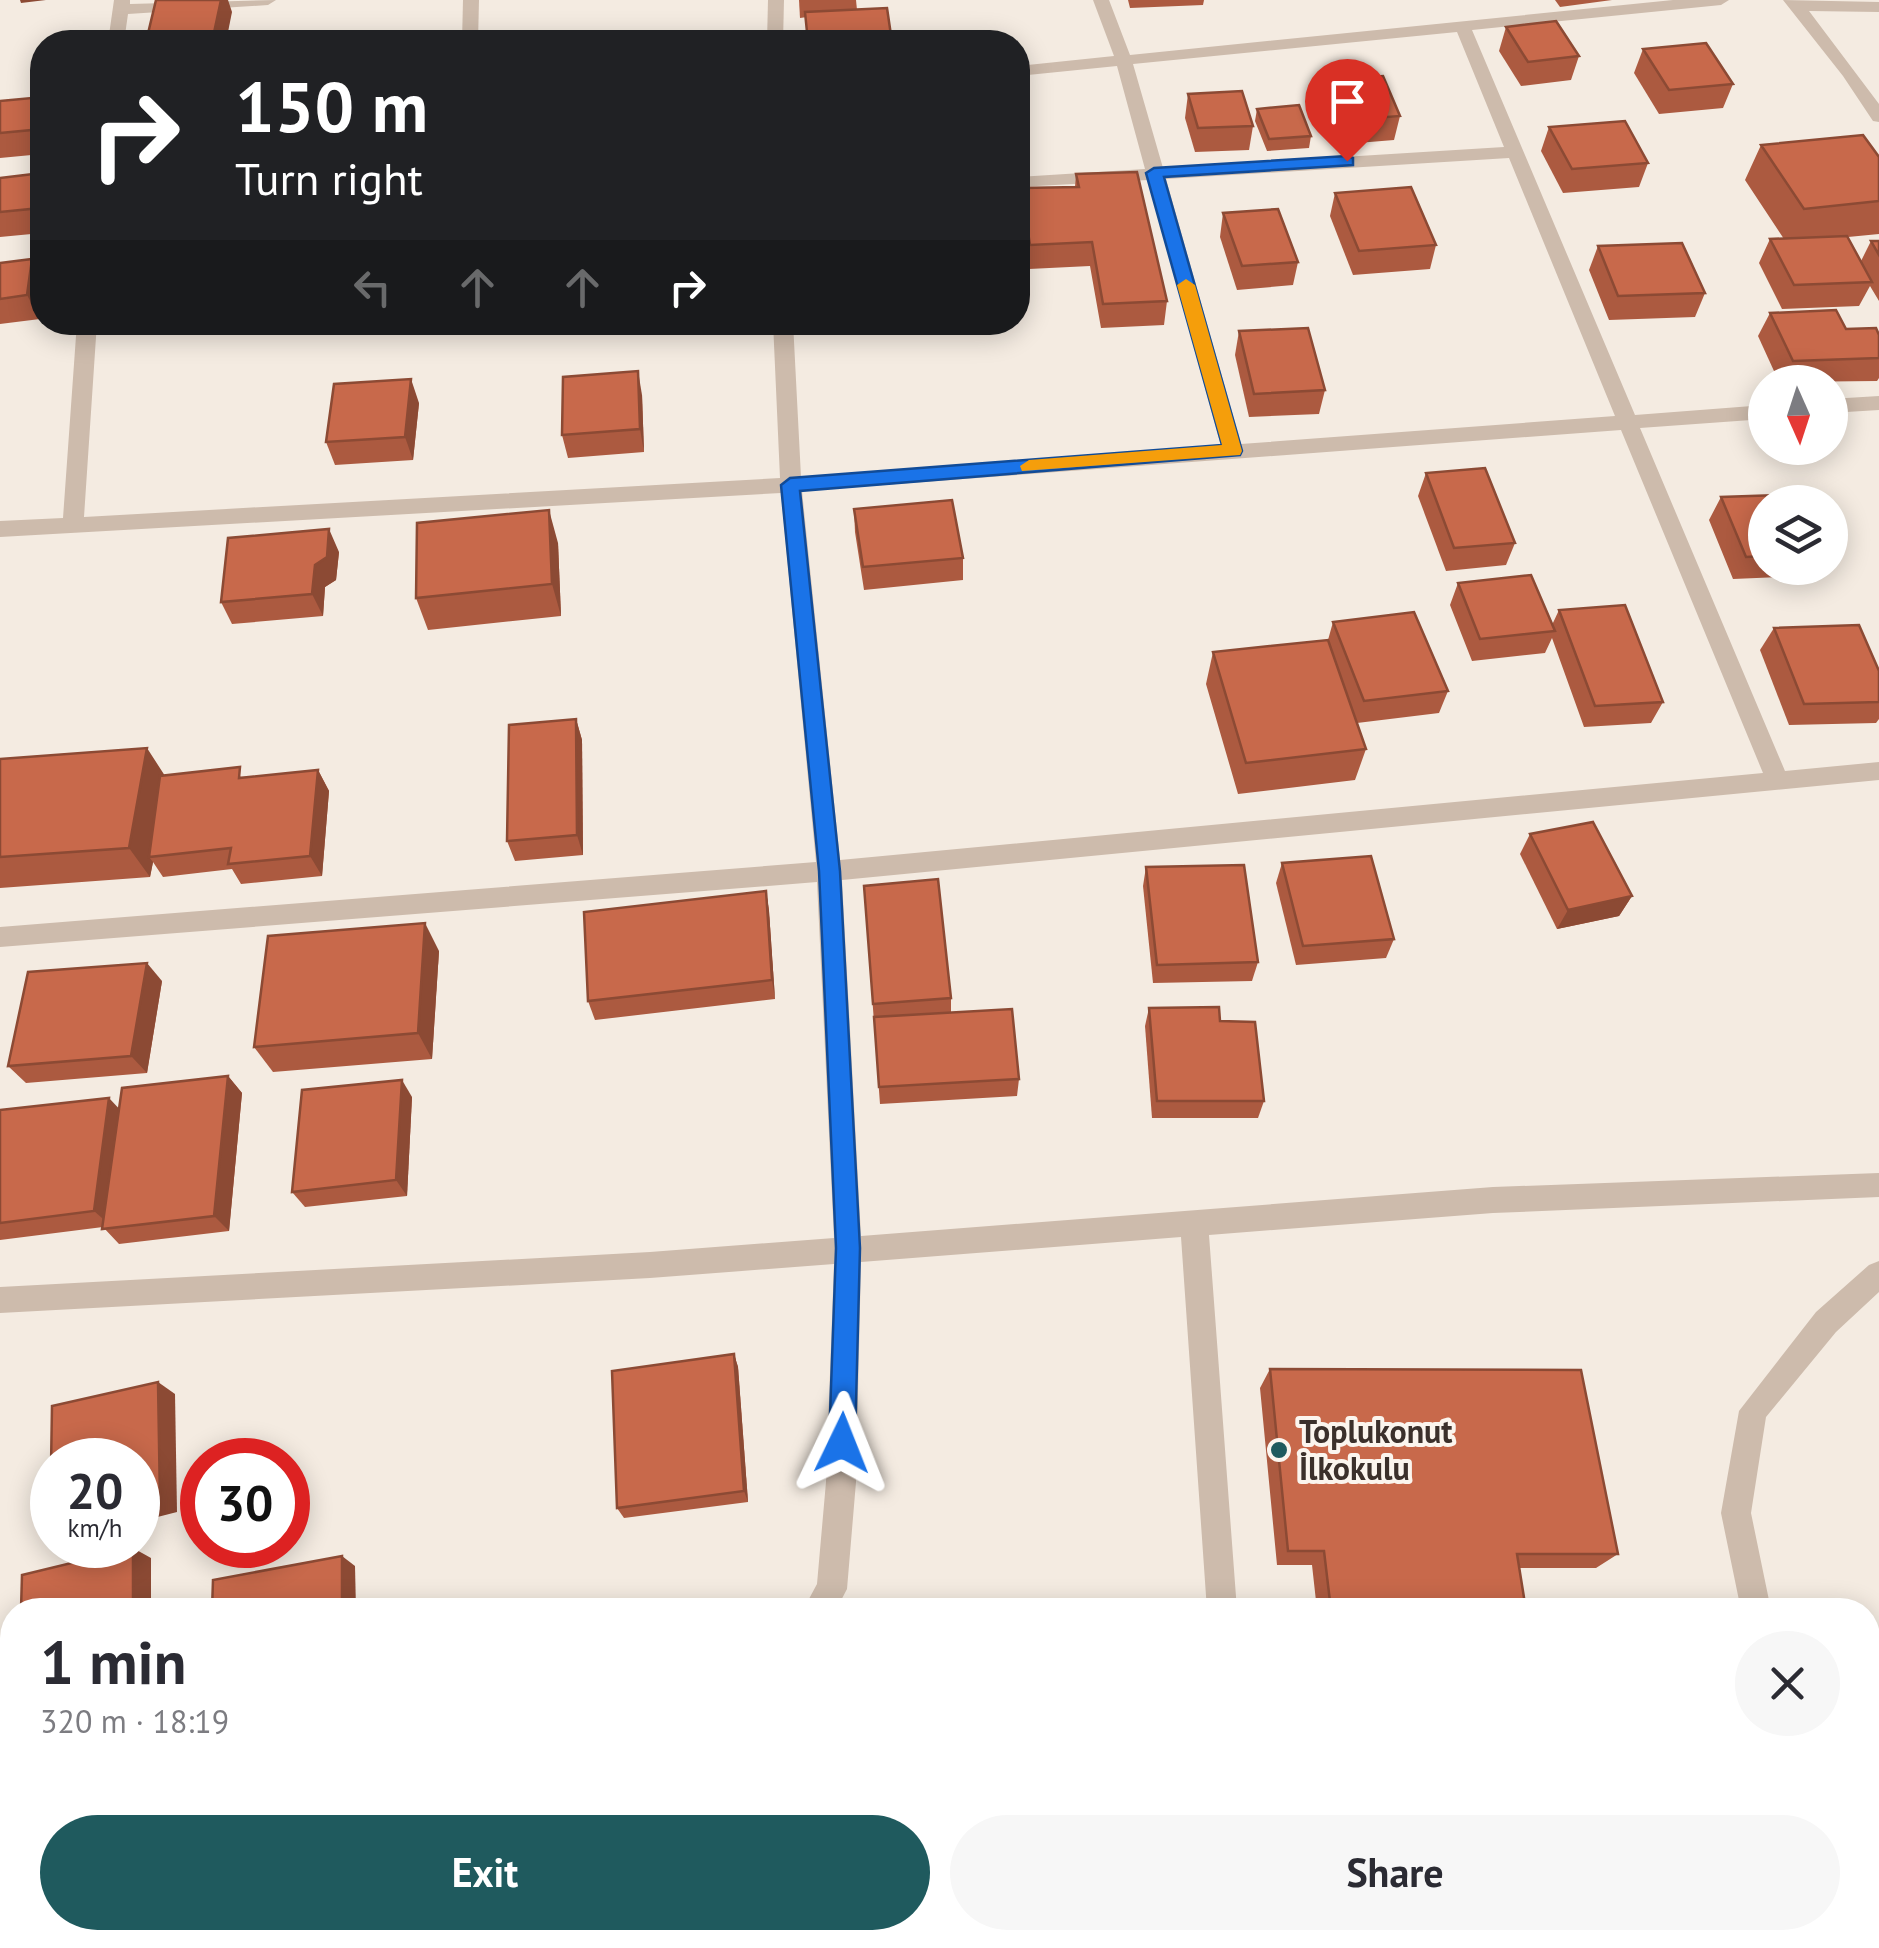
<!DOCTYPE html>
<html lang="en">
<head>
<meta charset="utf-8">
<style>
  body { margin:0; font-family:"PT Sans",sans-serif; background:#f7f7f7; color:#2b2b33; height:100vh; display:flex; flex-direction:column; font-size:38px; white-space:nowrap }
  * { box-sizing:border-box; margin:0 }
  p { font-size:32px; color:#7c7c81 }
  .icon { flex:none; width:55px; height:55px; fill:none; stroke:currentColor; stroke-width:2; stroke-linecap:round; stroke-linejoin:round }
  .map { position:relative; flex:1; overflow:hidden }
  .details { position:absolute; left:0px; top:1598px; width:1880px; height:352px; display:flex; flex-direction:column; background:#fff; border-radius:40px 40px 0 0; box-shadow:0 5px 25px #0003 }
  .details>* { flex:none }
  .hud { position:absolute; left:30px; top:30px; width:1000px; height:305px; border-radius:40px; box-shadow:0 5px 25px #0003; background:#202124; color:#fff; overflow:hidden }
  .needle { width:65px; rotate:177deg }
  .controls { position:absolute; left:1748px; top:365px; display:grid; gap:20px }
  .controls a { display:grid; place-items:center; width:100px; height:100px; border-radius:50%; background:#fff; box-shadow:0 5px 25px #0003; font-size:50px }
  .speed { position:absolute; left:30px; top:1438px; display:flex; gap:20px; font-size:50px; font-weight:700; text-align:center }
  .speed>* { display:grid; place-content:center; width:130px; height:130px; border-radius:50%; background:#fff; box-shadow:0 5px 25px #0003; line-height:1 }
  .speed small { font-size:25px; font-weight:400 }
  .speed .limit { border:15px solid #d22; background:#fff; color:#111 }
  .pin { position:absolute; display:grid; place-items:center; width:85px; height:85px; color:#fff; margin:-102px -42px; border-radius:50% 50% 50% 0; rotate:-45deg; box-shadow:0 0 10px #0007 }
  .pin .icon { rotate:45deg }
  .me { position:absolute; width:110px; margin:-55px; rotate:2deg; stroke-linejoin:round; filter:drop-shadow(0 0 8px #0008) }
  .turn { display:flex; align-items:center; gap:35px; height:210px; padding:0 40px; font-size:45px }
  .turn .icon { width:130px; height:130px; stroke-width:2.5 }
  .turn b { display:block; font-size:70px; line-height:85px }
  .lanes { display:flex; align-items:center; height:95px; padding:0 40px; background:#0003; justify-content:center; gap:50px; direction:ltr }
  .lanes .off { opacity:.35 }
  .round { display:grid; place-items:center; flex:none; width:105px; height:105px; border-radius:52px; background:#f7f7f7 }
  .overview { display:flex; align-items:center; justify-content:space-between; height:170px; padding:0 40px }
  h1 { font-size:60px; font-weight:800; line-height:75px }
  .button { display:flex; gap:20px; margin-top:auto; padding:20px 40px }
  .button a { flex:1; height:115px; border-radius:60px; background:#1f5a5e; color:#fff; font-size:40px; font-weight:800; line-height:115px; text-align:center }
  .button a+a { background:#f7f7f7; color:#2b2b33 }
  .map>svg:first-child { display:block }
</style>
</head>
<body>
<div class="map">
<svg width="1879" height="1948" viewBox="0 0 1879 1948">
  <rect width="100%" height="100%" fill="#f4ebe1"/>
  <g fill="none" stroke-linecap="round" stroke-linejoin="round">
    <g fill="#cdbbac" fill-rule="evenodd">
      <polygon points="114,0 130,0 130,4 276,0 268,5 128,14 124,42 108,42"/>
      <polygon points="463,0 479,0 478,42 462,42"/>
      <polygon points="768,0 784,0 783,42 767,42"/>
      <path d="M1093 0H1109L1130 55 1673 0H1729L1721 5 1472 30 1635 415 1765 405V419L1640 428 1785 771 1879 762V780L842 880 861 1236 1493 1187 1879 1173V1197L1493 1213 1209 1235 1237 1610H1207L1181 1237 861 1262 856 1482 847 1589 836 1610H803L817 1584 826 1482 834 1264 650 1278 0 1313V1287L650 1252 834 1238 817 882 0 947V927L816 862 781 493 0 537V521L63 518 77 322H97L84 517 780 478 773 322H793L801 477 1221 446 1148 180 1018 187V177L1145 169 1117 66 1018 76V66L1114 56ZM1457 32 1504 147 1163 168 1133 64ZM1509 158 1615 416 1241 444 1166 179ZM1621 430 1763 773 840 860 802 491Z"/>
      <polygon points="1783,0 1879,2 1879,12 1809,11 1879,104 1879,122 1873,121 1843,76"/>
      <polygon points="1879,396 1879,410 1830,413 1830,399"/>
      <polygon points="1879,1261 1879,1292 1836,1332 1766,1417 1751,1513 1771,1610 1741,1610 1721,1513 1739,1411 1816,1312 1869,1265"/>
      <polygon points="104,1938 177,1938 173,1948 100,1948"/>
      <rect x="690" y="1938" width="34" height="10"/>
      <polygon points="1809,1938 1843,1938 1845,1948 1811,1948"/>
    </g>
  </g>
  <g fill="#ac5a40">
    <polygon points="799,0 856,0 857,10 800,18"/>
    <polygon points="1128,0 1204,0 1203,5 1130,8"/>
    <polygon points="1555,0 1612,0 1560,7"/>
    <polygon points="1506,27 1579,56 1571,80 1521,86 1499,51"/>
    <polygon points="1643,49 1733,84 1723,108 1659,114 1634,73"/>
    <polygon points="1322,81 1400,116 1394,140 1333,145 1317,105"/>
    <polygon points="1188,94 1253,126 1249,150 1195,152 1185,118"/>
    <polygon points="42,97 42,154 0,158 0,101"/>
    <polygon points="1257,109 1311,136 1309,148 1267,151 1255,121"/>
    <polygon points="1549,127 1648,163 1639,187 1563,193 1541,151"/>
    <polygon points="1761,145 1879,157 1879,234 1848,237 1861,261 1871,241 1879,241 1879,301 1870,286 1859,306 1782,309 1759,263 1770,239 1784,239 1745,180"/>
    <polygon points="42,173 42,233 0,237 0,178"/>
    <polygon points="1076,174 1167,301 1164,325 1101,328 1090,266 1029,269 1020,212 1021,188 1075,187"/>
    <polygon points="1335,193 1436,245 1430,269 1353,275 1330,216"/>
    <polygon points="1223,213 1298,262 1293,285 1237,290 1220,237"/>
    <polygon points="1598,246 1705,293 1695,317 1609,320 1589,270"/>
    <polygon points="32,259 42,280 40,319 0,324 0,263"/>
    <polygon points="1770,313 1879,335 1879,378 1877,381 1779,382 1758,336"/>
    <polygon points="1239,331 1325,390 1319,414 1249,417 1235,355"/>
    <polygon points="642,395 644,452 568,458 562,435"/>
    <polygon points="419,403 413,460 335,465 326,442"/>
    <polygon points="1426,473 1515,543 1506,565 1446,571 1418,496"/>
    <polygon points="1721,497 1765,502 1765,568 1822,568 1820,570 1786,571 1782,577 1733,579 1709,520"/>
    <polygon points="854,509 963,558 963,580 864,590 855,532"/>
    <polygon points="558,543 561,616 428,630 416,598"/>
    <polygon points="339,552 336,580 325,587 323,616 232,624 221,602"/>
    <polygon points="1458,583 1552,625 1559,610 1663,702 1651,723 1584,727 1552,638 1545,653 1472,661 1450,605"/>
    <polygon points="1333,622 1448,691 1439,713 1357,723 1366,749 1355,780 1238,794 1206,684 1213,652 1328,640"/>
    <polygon points="1774,628 1879,671 1879,719 1876,723 1789,725 1760,650"/>
    <polygon points="576,719 582,740 583,855 515,861 507,841"/>
    <polygon points="0,759 165,775 246,777 318,770 329,791 322,876 241,884 232,869 163,877 153,862 150,877 0,888"/>
    <polygon points="1530,834 1632,896 1619,916 1557,929 1520,854"/>
    <polygon points="1282,863 1394,939 1386,958 1296,965 1276,883"/>
    <polygon points="1146,867 1258,962 1252,981 1153,983 1143,886"/>
    <polygon points="864,886 951,998 951,1013 1019,1079 1017,1096 880,1104"/>
    <polygon points="766,891 769,911 775,999 595,1020 588,1001"/>
    <polygon points="439,951 432,1059 273,1072 254,1047"/>
    <polygon points="162,981 147,1073 26,1083 8,1066"/>
    <polygon points="1149,1008 1220,1021 1264,1101 1258,1118 1152,1118 1145,1026"/>
    <polygon points="228,1076 242,1093 229,1231 119,1244 103,1227 0,1240 0,1110 119,1109"/>
    <polygon points="412,1097 407,1196 305,1207 292,1192"/>
    <polygon points="734,1354 738,1367 748,1502 624,1518 617,1508"/>
    <polygon points="1270,1369 1618,1554 1596,1568 1519,1568 1526,1610 1317,1610 1312,1565 1277,1565 1260,1388"/>
    <polygon points="1306,1938 1713,1938 1715,1948 1307,1948"/>
  </g>
  <g fill="#8c4a34">
    <polygon points="20,0 46,0 21,3"/>
    <polygon points="221,0 228,0 232,12 226,42 212,42"/>
    <polygon points="32,259 42,280 40,319 27,295"/>
    <polygon points="638,371 642,395 644,452 640,429"/>
    <polygon points="411,379 419,403 413,460 405,437"/>
    <polygon points="549,510 558,543 561,616 552,584"/>
    <polygon points="329,529 339,552 336,580 325,587 323,616 312,594 315,565"/>
    <polygon points="576,719 582,740 583,855 577,835"/>
    <polygon points="147,748 167,779 149,857 153,862 150,877 129,848"/>
    <polygon points="318,770 329,791 322,876 310,856"/>
    <polygon points="766,891 769,911 775,999 772,980"/>
    <polygon points="1632,896 1619,916 1557,929 1568,910"/>
    <polygon points="425,923 439,951 432,1059 418,1033"/>
    <polygon points="147,963 162,981 147,1073 131,1056"/>
    <polygon points="228,1076 242,1093 229,1231 214,1216"/>
    <polygon points="402,1080 412,1097 407,1196 396,1180"/>
    <polygon points="109,1098 125,1115 111,1226 94,1211"/>
    <polygon points="734,1354 738,1367 748,1502 744,1491"/>
    <polygon points="158,1382 175,1394 177,1512 138,1522 138,1507"/>
    <polygon points="133,1548 151,1558 151,1610 133,1610"/>
    <polygon points="342,1556 355,1566 356,1610 342,1610"/>
  </g>
  <g fill="#c8694b" stroke="#8c4a34" stroke-width="2.5">
    <polygon points="156,0 221,0 212,42 146,42"/>
    <polygon points="887,8 892,42 808,42 805,12"/>
    <polygon points="1556,21 1579,56 1528,62 1506,27"/>
    <polygon points="1706,43 1733,84 1669,90 1643,49"/>
    <polygon points="1383,76 1400,116 1338,121 1322,81"/>
    <polygon points="1242,91 1253,126 1198,128 1188,94"/>
    <polygon points="42,97 42,129 0,133 0,101"/>
    <polygon points="1299,105 1311,136 1269,139 1257,109"/>
    <polygon points="1625,121 1648,163 1572,169 1549,127"/>
    <polygon points="1863,135 1879,157 1879,201 1804,209 1761,145"/>
    <polygon points="1137,172 1167,301 1103,304 1092,242 1030,245 1021,188 1079,187 1076,174"/>
    <polygon points="42,173 40,208 0,212 0,178"/>
    <polygon points="1411,187 1436,245 1359,251 1335,193"/>
    <polygon points="1278,209 1298,262 1242,266 1223,213"/>
    <polygon points="1847,236 1872,282 1794,285 1770,239"/>
    <polygon points="1871,241 1879,241 1879,255"/>
    <polygon points="1682,243 1705,293 1618,296 1598,246"/>
    <polygon points="32,259 27,295 0,299 0,263"/>
    <polygon points="1836,310 1846,329 1876,328 1879,335 1879,358 1793,361 1770,313"/>
    <polygon points="1308,328 1325,390 1254,394 1239,331"/>
    <polygon points="638,371 640,429 562,435 563,377"/>
    <polygon points="411,379 405,437 326,442 334,384"/>
    <polygon points="1485,468 1515,543 1454,548 1426,473"/>
    <polygon points="1810,494 1814,502 1765,502 1765,556 1746,557 1721,497"/>
    <polygon points="952,500 963,558 863,567 854,509"/>
    <polygon points="549,510 552,584 416,598 417,523"/>
    <polygon points="329,529 327,557 315,565 312,594 221,602 228,538"/>
    <polygon points="1531,575 1555,631 1480,639 1458,583"/>
    <polygon points="1625,605 1663,702 1595,706 1559,610"/>
    <polygon points="1414,612 1448,691 1364,701 1333,622"/>
    <polygon points="1859,625 1879,671 1879,702 1804,704 1774,628"/>
    <polygon points="1328,640 1366,749 1246,763 1213,652"/>
    <polygon points="576,719 577,835 507,841 509,725"/>
    <polygon points="147,748 129,848 0,857 0,759"/>
    <polygon points="240,767 239,778 318,770 310,856 228,864 231,848 149,857 160,776"/>
    <polygon points="1593,822 1632,896 1568,910 1530,834"/>
    <polygon points="1371,856 1394,939 1303,946 1282,863"/>
    <polygon points="1244,865 1258,962 1157,965 1146,867"/>
    <polygon points="938,879 951,998 873,1004 864,886"/>
    <polygon points="766,891 772,980 588,1001 584,912"/>
    <polygon points="425,923 418,1033 254,1047 268,936"/>
    <polygon points="147,963 131,1056 8,1066 28,972"/>
    <polygon points="1219,1007 1220,1021 1255,1022 1264,1101 1157,1101 1149,1008"/>
    <polygon points="1012,1009 1019,1079 879,1087 874,1017"/>
    <polygon points="228,1076 214,1216 102,1229 122,1088"/>
    <polygon points="402,1080 396,1180 292,1192 302,1090"/>
    <polygon points="109,1098 94,1211 0,1223 0,1110"/>
    <polygon points="734,1354 744,1491 617,1508 612,1371"/>
    <polygon points="1270,1369 1581,1370 1618,1554 1517,1554 1526,1610 1331,1610 1324,1551 1288,1551"/>
    <polygon points="158,1382 160,1502 138,1507 138,1460 52,1460 52,1528 50,1528 52,1406"/>
    <polygon points="133,1548 133,1610 21,1610 22,1575"/>
    <polygon points="342,1556 342,1610 212,1610 213,1580"/>
    <polygon points="1320,1938 1713,1938 1715,1948 1321,1948"/>
  </g>
  <polygon fill="#1a73e8" stroke="#114b97" stroke-width="2.5" points="1347,156 1353,158 1353,165 1164,177 1242,451 1240,455 800,491 840,871 860,1248 855,1443 851,1453 842,1457 833,1453 829,1443 836,1248 819,871 781,485 790,478 1222,445 1146,173 1154,168"/>
  <polygon fill="#f59e0b" points="1186,279 1195,285 1242,451 1240,455 1022,471 1020,466 1029,460 1222,445 1177,285"/>
  <circle fill="#1f5a5e" stroke="#fbf5ee" stroke-width="4" cx="1279" cy="1450" r="10"/>
  <g text-anchor="middle" stroke-width="8" stroke-linejoin="round" paint-order="stroke">
    <g font-size="32" font-weight="bold" fill="#3b302b" stroke="#fbf5ee" text-anchor="start">
      <text x="1299" y="1443">Toplukonut<tspan x="1299" dy="37">İlkokulu</tspan></text>
    </g>
  </g>
</svg>
<div class="controls">
<a><svg class="needle" viewBox="-14 -14 28 28"><path d="M0-13l5 13h-10z" fill="#e53935"/><path d="M0 13l5-13h-10z" fill="#7c7c81"/></svg></a>
<a><svg class="icon" aria-label="layers" viewBox="0 0 24 24"><path d="M12 4l9 5-9 5-9-5zM3 14l9 5 9-5"/></svg></a>
</div>
<div class="speed"><div>20<small>km/h</small></div><div class="limit">30</div></div>
<div class="pin" style="left:1347px;top:161px;background:#d93025"><svg class="icon" aria-label="arrive" viewBox="0 0 24 24"><path d="M6 21V4h12l-3 4 3 4H6"/></svg></div>
<svg class="me" style="left:842px;top:1443px" viewBox="-20 -20 40 40"><path d="M0-17L14 15 0 8-14 15z" fill="#1a73e8" stroke="#fff" stroke-width="4"/></svg>
<div class="hud">
<div class="turn"><svg class="icon" aria-label="right" viewBox="0 0 24 24"><path d="M7 20v-9h11M14 6l5 5-5 5"/></svg><div><b>150 m</b>Turn right</div></div>
<div class="lanes"><svg class="icon off" aria-label="left" viewBox="0 0 24 24"><path d="M17 20v-9H6M10 6l-5 5 5 5"/></svg><svg class="icon off" aria-label="ahead" viewBox="0 0 24 24"><path d="M12 20V5M6 11l6-6 6 6"/></svg><svg class="icon off" aria-label="ahead" viewBox="0 0 24 24"><path d="M12 20V5M6 11l6-6 6 6"/></svg><svg class="icon" aria-label="right" viewBox="0 0 24 24"><path d="M7 20v-9h11M14 6l5 5-5 5"/></svg></div>
</div>
<section class="details">
<div class="overview"><div><h1>1 min</h1><p>320 m · 18:19</p></div><a class="round"><svg class="icon" aria-label="close" viewBox="0 0 24 24"><path d="M6 6l12 12M18 6L6 18"/></svg></a></div>
<div class="button"><a>Exit</a><a>Share</a></div>
</section>
</div>
</body>
</html>
